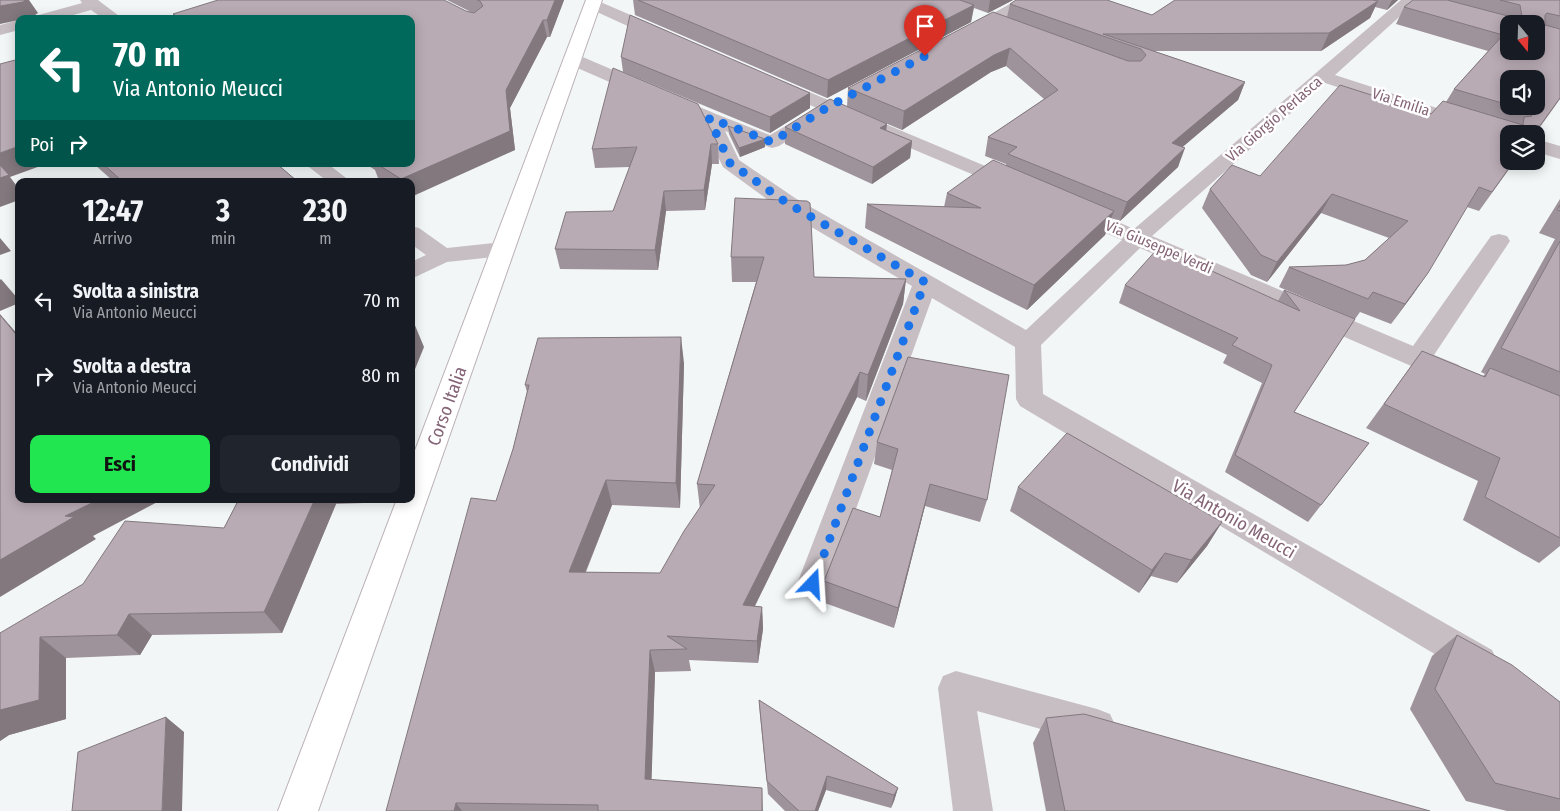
<!DOCTYPE html>
<html lang="it">
<head>
<meta charset="utf-8">
<style>
  body { margin:0; font-family:"Fira Sans Condensed",sans-serif; background:#20242c; color:#f1f3f6; height:100vh; display:flex; flex-direction:column; font-size:19px; white-space:nowrap }
  * { box-sizing:border-box; margin:0 }
  p { font-size:16px; color:#9ea1a6 }
  .icon { flex:none; width:28px; height:28px; fill:none; stroke:currentColor; stroke-width:2; stroke-linecap:round; stroke-linejoin:round }
  .map { position:relative; flex:1; overflow:hidden }
  .drawer { position:absolute; left:15px; top:178px; width:400px; height:325px; display:flex; flex-direction:column; background:#171b24; border-radius:10px; box-shadow:0 2px 12px #0003 }
  .drawer>* { flex:none }
  .top-card { position:absolute; left:15px; top:15px; width:400px; height:152px; border-radius:10px; box-shadow:0 2px 12px #0003; background:#00695c; color:#fff; overflow:hidden }
  .needle { width:32px; rotate:161deg }
  .controls { position:absolute; left:1500px; top:15px; display:grid; gap:10px }
  .controls a { display:grid; place-items:center; width:45px; height:45px; border-radius:10px; background:#171b24; box-shadow:0 2px 12px #0003; font-size:25px }
  .pin { position:absolute; display:grid; place-items:center; width:42px; height:42px; color:#fff; margin:-51px -21px; border-radius:50% 50% 50% 0; rotate:-45deg; box-shadow:0 0 5px #0007 }
  .pin .icon { rotate:45deg }
  .me { position:absolute; width:55px; margin:-28px; rotate:20deg; stroke-linejoin:round; filter:drop-shadow(0 0 4px #0008) }
  .turn { display:flex; align-items:center; gap:18px; height:105px; padding:0 15px; font-size:22px }
  .turn .icon { width:65px; height:65px; stroke-width:2.5 }
  .turn b { display:block; font-size:35px; line-height:42px }
  .then { display:flex; align-items:center; height:48px; padding:0 15px; background:#0003; gap:10px; font-size:19px }
  .eta { display:flex; justify-content:space-evenly; align-items:center; height:85px; text-align:center }
  .eta b { font-size:30px; font-weight:700; line-height:35px }
  .button { display:flex; gap:10px; margin-top:auto; padding:10px 15px }
  .button a { flex:1; height:58px; border-radius:10px; background:#22e650; color:#111; font-size:20px; font-weight:700; line-height:58px; text-align:center }
  .button a+a { background:#20242c; color:#f1f3f6 }
  ul { padding:0; list-style:none }
  li { display:flex; align-items:center; gap:15px; height:75px; padding:0 15px }
  li div { flex:1 }
  li b { display:block; font-size:19px }
  li em { font-style:normal }
  .map>svg:first-child { display:block }
</style>
</head>
<body>
<div class="map">
<svg width="1560" height="811" viewBox="0 0 1560 811">
  <rect width="100%" height="100%" fill="#f2f6f6"/>
  <g fill="none" stroke-linecap="round" stroke-linejoin="round">
    <g stroke="#bbb1b7" stroke-width="2">
      <polygon id="secondary" points="586,0 602,0 318,811 278,811 397,499 411,499 411,461"/>
    </g>
    <g fill="#c7bec3" fill-rule="evenodd">
      <polygon points="80,0 98,0 123,19 104,19 91,10 59,19 33,19 35,16 82,3"/>
      <polygon points="589,0 598,1 668,31 670,35 668,39 656,39 586,7 584,4"/>
      <polygon points="1017,0 1037,0 975,36 963,36 961,33 963,30"/>
      <polygon points="1401,0 1418,0 1335,75 1517,134 1509,134 1509,142 1502,140 1325,83 1152,236 1413,346 1491,236 1499,234 1507,236 1510,241 1434,355 1459,365 1463,372 1459,379 1450,381 1441,379 1140,248 1041,345 1043,394 1492,650 1498,662 1492,674 1480,678 1468,674 1020,406 1016,399 1015,347 932,298 829,584 825,594 813,598 801,594 797,584 912,286 779,208 723,167 701,122 566,63 563,59 566,55 578,55 716,114 770,135 817,108 771,89 768,85 771,81 783,81 1021,181 1024,185 1021,189 1014,191 1007,189 825,112 826,114 824,118 779,146 772,148 725,131 739,160 795,198 1026,330 1122,240 1066,216 1063,211 1066,206 1074,204 1082,206 1134,229"/>
      <polygon points="19,20 19,30 0,35 0,25"/>
      <polygon points="1536,139 1560,146 1560,159 1536,152"/>
      <polygon points="305,164 328,164 350,181 327,181"/>
      <polygon points="411,226 419,228 447,248 503,242 511,244 514,249 511,254 503,256 447,262 411,279 411,262 426,255 411,244"/>
      <polygon points="956,671 1097,709 1110,714 1116,727 1110,740 1097,745 977,711 993,811 953,811 938,688 943,676"/>
    </g>
    <use href="#secondary" fill="#fff" fill-rule="evenodd"/>
  </g>
  <g fill="#9f939b" fill-rule="evenodd">
    <polygon points="447,0 564,0 550,37 547,37 510,108 515,150 411,181 382,181 378,178 375,170 366,164 411,164 411,19 175,19 173,14 466,11 471,12"/>
    <polygon points="633,0 1013,0 988,13 974,8 971,22 827,98 635,15"/>
    <polygon points="1175,0 1398,0 1387,10 1375,7 1370,18 1321,51 1154,51 1245,82 1238,100 1182,147 1178,167 1120,221 1111,218 1105,235 1027,310 865,228 867,204 944,207 947,193 1006,166 1006,164 985,156 988,137 1044,99 1006,66 991,72 902,130 847,107 848,88 1007,17 1010,4 1152,15"/>
    <path d="M1413 0H1560V99L1535 134H1509L1515 161 1479 211 1467 207 1414 293 1391 324 1360 312 1355 319 1279 287 1289 267 1346 265 1365 260 1389 238 1321 213 1267 282 1251 275 1202 208 1210 189 1260 176 1431 114 1446 102 1454 89 1488 51 1396 24 1404 7ZM1509 79 1536 106H1509Z"/>
    <polygon points="621,57 810,108 770,133 623,72"/>
    <polygon points="728,126 765,147 740,157 729,134"/>
    <polygon points="785,127 886,131 912,141 910,158 872,184 785,144"/>
    <polygon points="718,144 719,164 712,164 705,210 666,211 658,270 560,269 555,249 613,211 630,167 595,168 592,149"/>
    <polygon points="94,164 277,164 297,181 113,181"/>
    <polygon points="735,198 814,277 906,279 903,304 866,401 857,397 755,606 762,607 763,629 758,663 689,660 691,671 655,672 651,780 762,788 763,811 386,811 496,501 513,449 527,392 525,385 684,363 680,508 612,505 586,572 660,573 700,509 697,484 756,282 732,282 731,257"/>
    <polygon points="1560,199 1560,546 1539,563 1463,520 1478,481 1366,428 1422,351 1483,376 1485,374 1481,372 1555,239 1539,233"/>
    <polygon points="1125,285 1278,301 1284,290 1355,319 1294,412 1369,443 1308,522 1225,472 1262,383 1223,363 1227,355 1119,303"/>
    <polygon points="908,357 987,500 980,522 925,506 894,628 822,602 824,581 880,517 892,470 874,464 877,442"/>
    <polygon points="1018,487 1222,522 1207,546 1177,583 1151,576 1139,593 1010,511"/>
    <polygon points="239,499 365,499 364,503 336,504 282,633 152,635 140,655 66,658 66,719 9,735 0,741 0,633 224,528"/>
    <polygon points="1457,635 1560,702 1560,811 1507,811 1466,801 1410,709 1432,656"/>
    <polygon points="759,700 898,788 894,801 891,808 826,790 818,811 785,811 768,794 760,715"/>
    <polygon points="1046,718 1430,811 1046,811 1033,743"/>
  </g>
  <g fill="#82787e">
    <polygon points="25,0 29,0 38,13 32,17 24,19 19,19 19,20 0,24 0,6"/>
    <polygon points="555,0 564,0 550,37 547,20"/>
    <polygon points="990,0 1013,0 988,13"/>
    <polygon points="1392,0 1398,0 1387,10"/>
    <polygon points="1378,1 1370,18 1321,51 1329,33"/>
    <polygon points="974,5 971,22 827,98 828,80"/>
    <polygon points="543,20 547,37 510,108 515,150 411,197 411,181 402,181 401,179 506,90"/>
    <polygon points="1010,48 1006,66 991,72 902,130 904,111 994,55"/>
    <polygon points="1245,82 1238,100 1165,162 1172,143"/>
    <polygon points="810,93 810,108 770,133 770,117"/>
    <polygon points="887,124 885,140 880,128"/>
    <polygon points="765,139 765,147 740,157 739,148"/>
    <polygon points="912,141 910,158 872,184 873,167"/>
    <polygon points="711,144 712,164 705,210 704,190"/>
    <polygon points="19,146 19,164 46,164 10,177 19,189 19,200 0,207 0,153"/>
    <polygon points="1185,148 1178,167 1120,221 1127,202"/>
    <polygon points="664,191 666,211 658,270 655,250"/>
    <polygon points="1332,194 1321,213 1267,282 1277,262"/>
    <polygon points="1114,211 1105,235 1027,310 1034,285"/>
    <polygon points="0,238 11,251 0,255"/>
    <polygon points="1428,273 1414,293 1391,324 1405,304"/>
    <polygon points="1,279 19,300 19,303 0,311 0,280"/>
    <polygon points="906,279 903,304 866,401 868,375"/>
    <polygon points="0,314 19,336 19,338 0,315"/>
    <polygon points="414,323 424,347 411,379 411,331"/>
    <polygon points="681,337 684,363 680,508 676,483"/>
    <polygon points="860,372 857,397 744,628 743,605"/>
    <polygon points="606,480 612,505 576,595 569,572"/>
    <polygon points="930,484 925,506 894,628 898,608"/>
    <polygon points="100,499 163,499 93,536 96,539 0,597 0,560 65,516"/>
    <polygon points="315,499 333,499 336,504 282,633 264,612"/>
    <polygon points="361,499 365,499 364,503"/>
    <polygon points="1222,522 1207,546 1177,583 1191,560"/>
    <polygon points="1165,553 1151,576 1139,593 1152,570"/>
    <polygon points="762,607 763,629 758,663 757,641"/>
    <polygon points="129,614 152,635 140,655 117,635"/>
    <polygon points="40,637 66,658 66,719 9,735 0,741 0,710"/>
    <polygon points="650,650 655,672 651,798 645,779"/>
    <polygon points="166,717 184,732 182,811 162,811"/>
    <polygon points="827,776 826,790 818,811 815,811"/>
    <polygon points="898,788 894,801 891,808 894,795"/>
    <polygon points="456,803 462,811 454,811"/>
  </g>
  <g fill="#b9abb4" stroke="#82787e" fill-rule="evenodd">
    <polygon points="0,0 25,0 23,2 0,6"/>
    <polygon points="218,0 444,0 466,11 474,13 483,6 480,1 477,0 555,0 547,20 543,20 506,90 510,131 401,179 377,164 411,164 411,19 180,19 173,14"/>
    <polygon points="638,0 960,0 974,5 828,80"/>
    <polygon points="1016,0 1107,0 1152,15 1175,0 1373,0 1378,1 1329,33 1103,34 1245,82 1172,143 1185,148 1127,202 1008,154 1017,147 988,137 1058,90 1010,48 994,55 904,111 848,88 993,12 1128,61 1141,61 1146,55 1141,49 1010,4"/>
    <path d="M1413 0H1447L1519 19 1522 17 1520 5 1500 0H1560V16L1547 13 1545 15V25L1560 29V98L1534 134H1509V161H1514L1492 192 1479 187 1428 273 1405 304 1373 292 1368 299 1289 267 1346 265 1365 260 1408 221 1332 194 1277 262 1261 255 1210 189 1232 165 1260 176 1340 85 1431 114 1443 101 1523 125 1524 117 1532 116 1529 112 1512 106H1536V79H1509V105L1454 89 1503 35 1404 7ZM1509 24H1536V51H1509Z"/>
    <polygon points="630,15 810,93 770,117 621,57"/>
    <polygon points="19,59 19,146 0,153 0,64"/>
    <polygon points="613,68 698,104 718,144 711,144 704,190 664,191 655,250 555,249 566,212 613,211 637,147 592,149"/>
    <polygon points="830,99 887,124 880,128 912,141 873,167 785,127"/>
    <polygon points="728,126 765,139 739,148"/>
    <polygon points="993,160 1114,211 1034,285 867,204 981,208 947,193"/>
    <polygon points="103,164 277,164 297,181 122,181"/>
    <polygon points="0,165 9,175 0,178"/>
    <polygon points="735,198 807,201 810,203 814,277 906,279 868,375 860,372 743,605 762,607 757,641 667,636 687,649 650,650 645,779 762,788 762,811 598,811 598,805 456,803 454,811 386,811 471,498 496,501 513,449 529,385 525,385 538,338 681,337 676,483 606,480 569,572 660,573 684,531 715,485 697,484 764,257 731,257"/>
    <polygon points="1560,205 1560,211 1557,210"/>
    <polygon points="1560,241 1560,372 1501,348"/>
    <polygon points="1159,247 1300,311 1284,290 1355,319 1294,412 1369,443 1321,505 1235,455 1272,365 1232,345 1238,338 1125,285"/>
    <polygon points="0,315 19,338 19,499 100,499 65,516 74,517 0,560"/>
    <polygon points="411,320 414,323 411,331"/>
    <polygon points="1422,351 1485,377 1490,368 1560,396 1560,538 1485,497 1500,458 1384,404"/>
    <polygon points="908,357 1009,375 987,500 930,484 898,608 824,581 853,508 880,517 898,449 877,442"/>
    <polygon points="1067,433 1222,522 1191,560 1165,553 1152,570 1018,487"/>
    <polygon points="239,499 315,499 264,612 129,614 117,635 40,637 39,700 0,710 0,633 83,584 125,521 224,528"/>
    <polygon points="1457,635 1512,665 1560,702 1560,799 1495,783 1435,689"/>
    <polygon points="759,700 898,788 894,795 827,776 815,811 799,811 767,781"/>
    <polygon points="1084,714 1430,811 1065,811 1046,718"/>
    <polygon points="166,717 162,811 72,811 78,752"/>
  </g>
  <g fill="none" stroke-linecap="round" stroke-linejoin="round">
    <polyline stroke="#1a73e8" stroke-width="9" stroke-dasharray="0 16.2" points="813,584 925,282 787,203 730,163 709,118 772,142 828,107 925,56"/>
  </g>
  <g text-anchor="middle" stroke-width="5" stroke-linejoin="round" paint-order="stroke">
    <g font-size="15" fill="#846476" stroke="#fff">
      <text transform="translate(1401 102) rotate(18)" y="5">Via Emilia</text>
      <text transform="translate(1274 119) rotate(-41)" y="5">Via Giorgio Perlasca</text>
      <text transform="translate(1159 247) rotate(23)" y="5">Via Giuseppe Verdi</text>
    </g>
    <g font-size="18" fill="#846476" stroke="#fff">
      <text transform="translate(447 406) rotate(-70)" y="6">Corso Italia</text>
      <text transform="translate(1234 519) rotate(30)" y="6">Via Antonio Meucci</text>
    </g>
  </g>
</svg>
<div class="controls">
<a><svg class="needle" viewBox="-14 -14 28 28"><path d="M0-13l5 13h-10z" fill="#e53935"/><path d="M0 13l5-13h-10z" fill="#9ea1a6"/></svg></a>
<a><svg class="icon" aria-label="sound" viewBox="0 0 24 24"><path d="M4 9h4l5-4v14l-5-4H4zM17 9q2 3 0 6"/></svg></a>
<a><svg class="icon" aria-label="layers" viewBox="0 0 24 24"><path d="M12 4l9 5-9 5-9-5zM3 14l9 5 9-5"/></svg></a>
</div>
<div class="pin" style="left:925px;top:56px;background:#d93025"><svg class="icon" aria-label="arrive" viewBox="0 0 24 24"><path d="M6 21V4h12l-3 4 3 4H6"/></svg></div>
<svg class="me" style="left:813px;top:584px" viewBox="-20 -20 40 40"><path d="M0-17L14 15 0 8-14 15z" fill="#1a73e8" stroke="#fff" stroke-width="4"/></svg>
<div class="top-card">
<div class="turn"><svg class="icon" aria-label="left" viewBox="0 0 24 24"><path d="M17 20v-9H6M10 6l-5 5 5 5"/></svg><div><b>70 m</b>Via Antonio Meucci</div></div>
<div class="then">Poi<svg class="icon" aria-label="right" viewBox="0 0 24 24"><path d="M7 20v-9h11M14 6l5 5-5 5"/></svg></div>
</div>
<section class="drawer">
<div class="eta">
<div><b>12:47</b><p>Arrivo</p></div>
<div><b>3</b><p>min</p></div>
<div><b>230</b><p>m</p></div>
</div>
<ul>
<li><svg class="icon" aria-label="left" viewBox="0 0 24 24"><path d="M17 20v-9H6M10 6l-5 5 5 5"/></svg><div><b>Svolta a sinistra</b><p>Via Antonio Meucci</p></div><em>70 m</em></li>
<li><svg class="icon" aria-label="right" viewBox="0 0 24 24"><path d="M7 20v-9h11M14 6l5 5-5 5"/></svg><div><b>Svolta a destra</b><p>Via Antonio Meucci</p></div><em>80 m</em></li>
</ul>
<div class="button"><a>Esci</a><a>Condividi</a></div>
</section>
</div>
</body>
</html>
